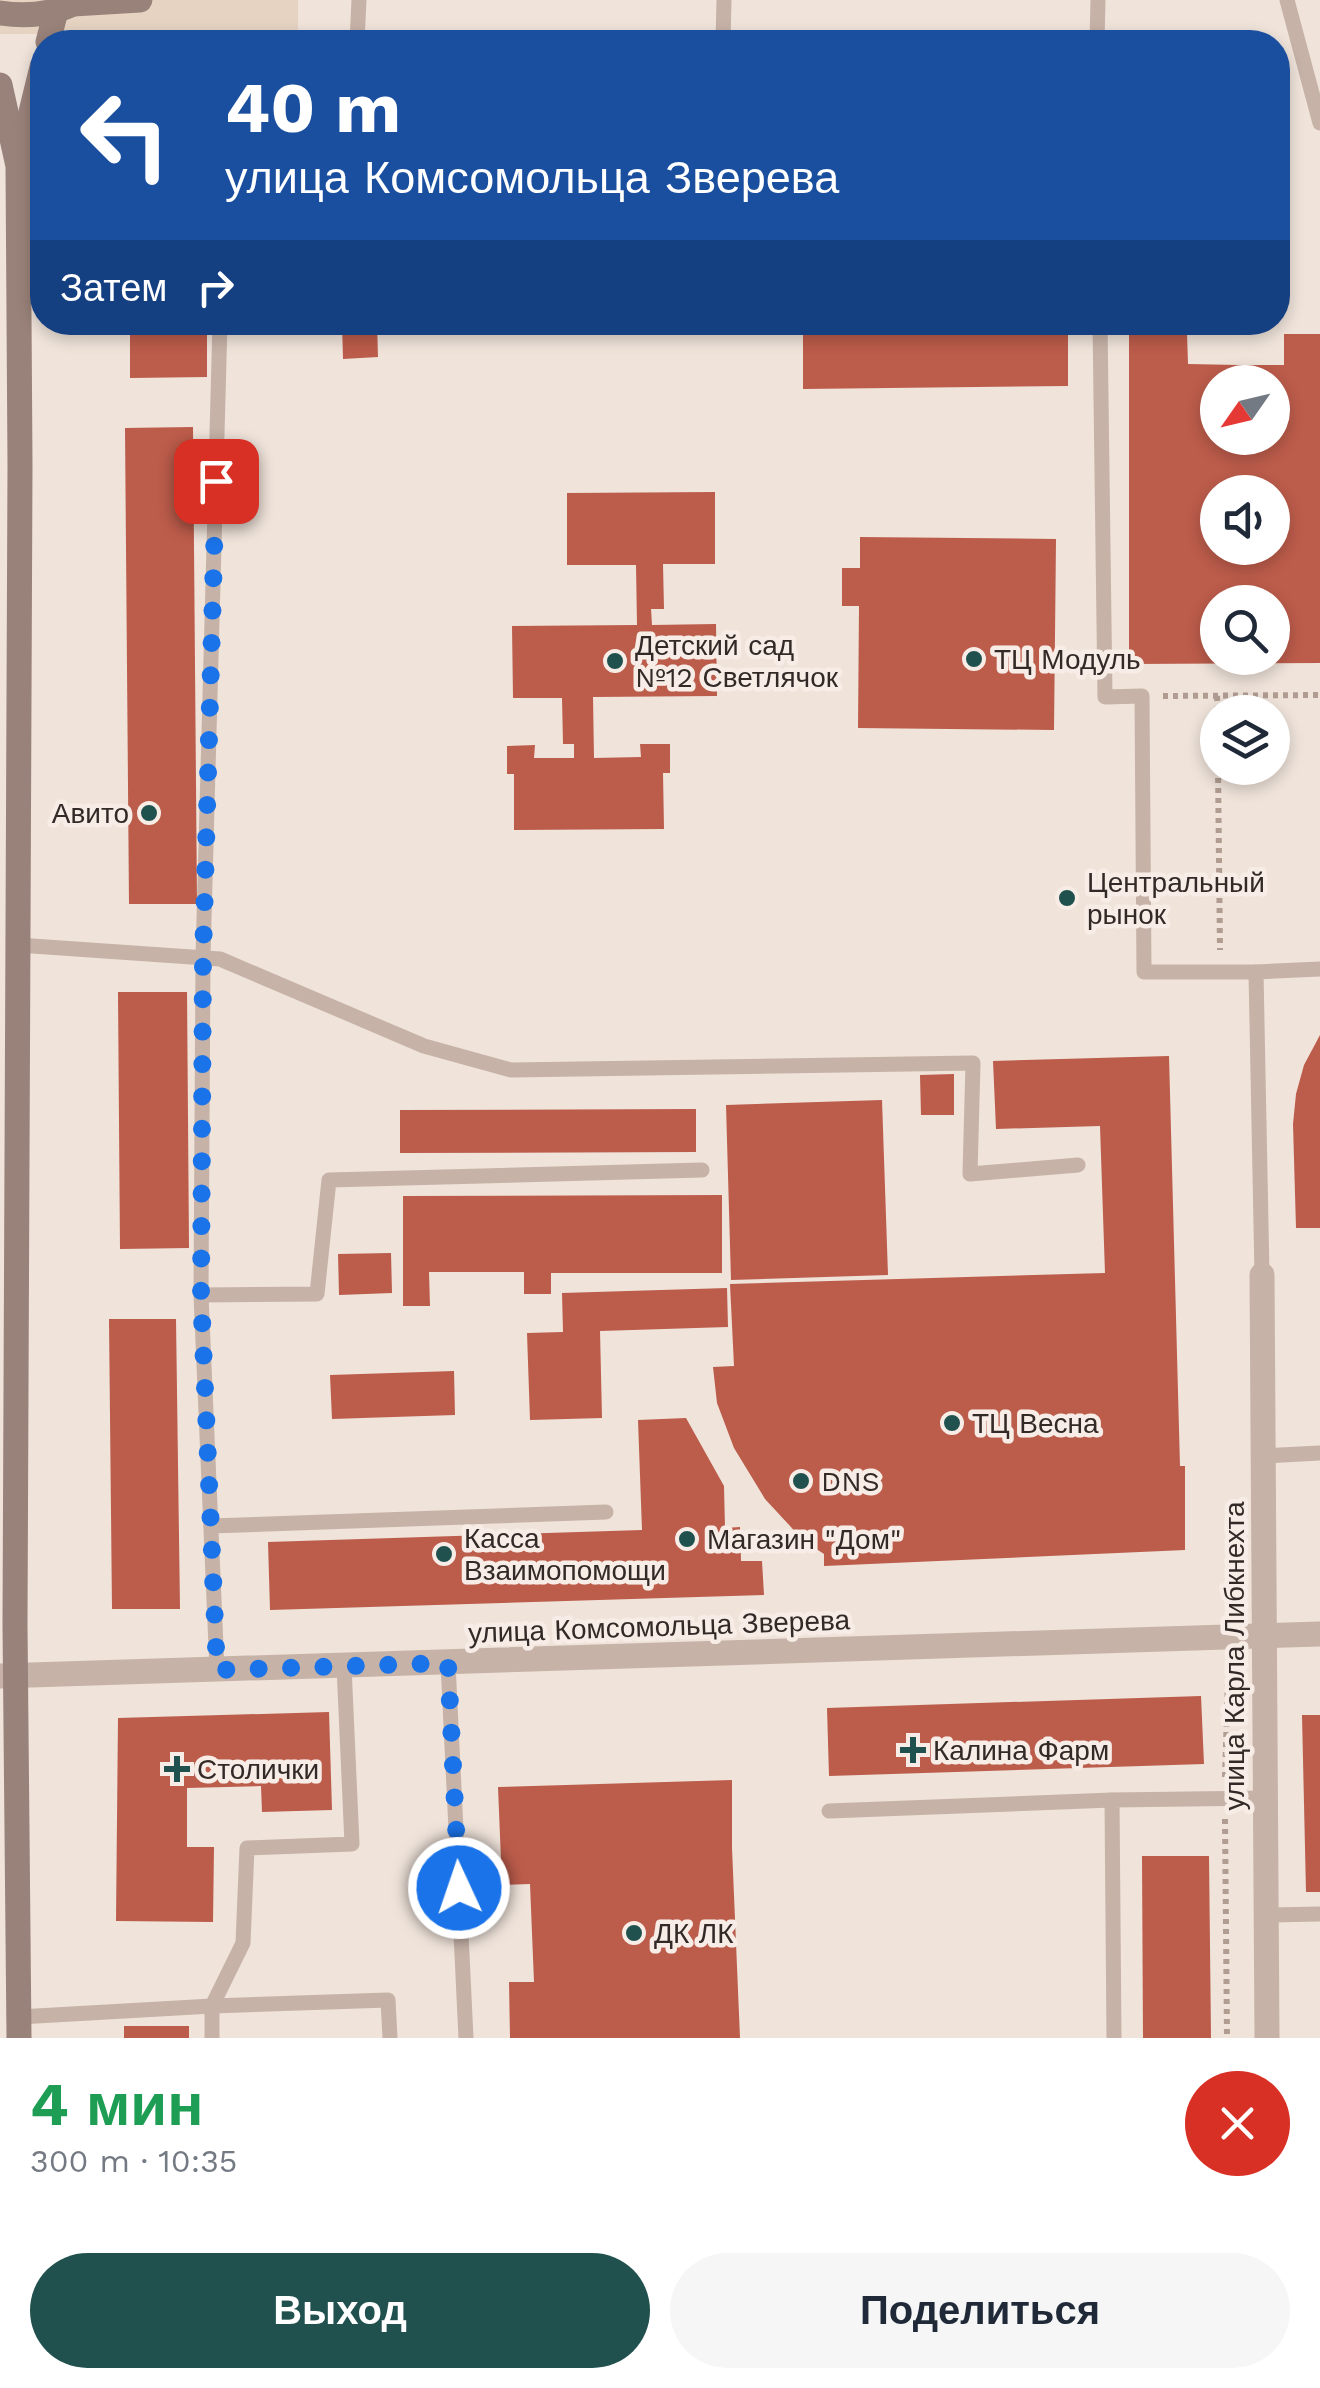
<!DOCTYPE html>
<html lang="ru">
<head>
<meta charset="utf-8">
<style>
  body { margin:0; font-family:"Work Sans",sans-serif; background:#f6f6f7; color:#1f2937; height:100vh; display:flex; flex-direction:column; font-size:38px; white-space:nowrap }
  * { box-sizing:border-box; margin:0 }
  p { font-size:32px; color:#747a83 }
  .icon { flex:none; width:55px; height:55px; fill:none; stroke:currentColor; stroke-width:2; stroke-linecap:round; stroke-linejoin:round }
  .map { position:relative; height:2038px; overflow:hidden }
  .details { display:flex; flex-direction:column; background:#fff; flex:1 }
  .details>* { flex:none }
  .guide { position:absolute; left:30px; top:30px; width:1260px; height:305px; border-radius:40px; box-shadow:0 5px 15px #0003; background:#1a4fa0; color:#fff; overflow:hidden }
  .needle { width:65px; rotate:236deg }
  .tools { position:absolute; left:1200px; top:365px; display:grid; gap:20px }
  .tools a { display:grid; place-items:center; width:90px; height:90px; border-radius:50%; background:#fff; box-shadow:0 5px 15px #0003; font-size:50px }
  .pin { position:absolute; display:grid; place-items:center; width:85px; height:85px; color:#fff; margin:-42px; border-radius:20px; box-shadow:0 5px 15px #0006 }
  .me { position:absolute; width:110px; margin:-55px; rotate:357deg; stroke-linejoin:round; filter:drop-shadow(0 0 8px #0008) }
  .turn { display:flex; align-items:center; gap:35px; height:210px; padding:0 30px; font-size:45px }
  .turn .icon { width:130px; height:130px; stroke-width:2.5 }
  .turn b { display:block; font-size:70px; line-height:85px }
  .then { display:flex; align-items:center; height:95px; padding:0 30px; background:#0003; gap:20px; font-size:38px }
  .round { display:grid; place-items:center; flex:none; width:105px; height:105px; border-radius:52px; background:#f6f6f7 }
  .headline { display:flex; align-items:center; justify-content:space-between; height:170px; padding:0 30px }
  h1 { font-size:60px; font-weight:700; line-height:75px; color:#1e9e55 }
  .primary-button { display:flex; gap:20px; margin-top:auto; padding:20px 30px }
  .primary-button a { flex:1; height:115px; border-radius:60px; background:#20514f; color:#fff; font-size:40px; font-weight:700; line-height:115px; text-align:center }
  .primary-button a+a { background:#f6f6f7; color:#1f2937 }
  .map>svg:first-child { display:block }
</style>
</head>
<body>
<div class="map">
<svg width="1320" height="2038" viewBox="0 0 1320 2038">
  <rect width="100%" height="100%" fill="#efe3da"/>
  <polygon fill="#e6d3c2" points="0,0 298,0 298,33 0,34"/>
  <g fill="#bc5c4b" fill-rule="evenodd">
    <polygon points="130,322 207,322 207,377 130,378"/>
    <polygon points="342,322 377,322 378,357 343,359"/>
    <polygon points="803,322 1068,322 1068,386 803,389"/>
    <path d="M1187 333 1188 364 1238 365H1284V334H1320V663L1129 664V334ZM1218 382H1272V438H1218ZM1218 492H1272V548H1218ZM1218 602H1272V658H1218Z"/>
    <polygon points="193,427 197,904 129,904 125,428"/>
    <polygon points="715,492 715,564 663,564 664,609 651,609 652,625 716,624 717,696 593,697 594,758 641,757 640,744 670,744 670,773 663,773 664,829 514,830 514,774 507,774 507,746 535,745 534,758 574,758 574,744 563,744 562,698 513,698 512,626 637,625 636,565 567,565 567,493"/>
    <polygon points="860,537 1056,539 1054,730 858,728 859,606 842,606 842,568 860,568"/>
    <polygon points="118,992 187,992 189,1248 120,1249"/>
    <polygon points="1320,1035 1320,1228 1296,1228 1293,1124 1296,1094 1304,1065"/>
    <polygon points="1169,1056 1180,1466 1185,1466 1185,1550 824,1566 824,1554 803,1540 765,1499 734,1448 717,1403 713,1367 734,1366 730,1284 1105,1273 1100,1126 996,1129 993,1061"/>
    <polygon points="954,1074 954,1115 921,1115 920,1075"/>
    <polygon points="882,1100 888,1275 731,1280 726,1105"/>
    <polygon points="696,1109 696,1152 400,1153 400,1110"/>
    <polygon points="722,1195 722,1273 551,1273 551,1294 524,1294 524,1272 429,1272 430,1306 403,1306 403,1196"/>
    <polygon points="391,1253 392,1293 339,1295 338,1254"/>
    <polygon points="727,1288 728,1327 600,1331 602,1418 530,1420 527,1333 563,1332 562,1293"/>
    <polygon points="109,1319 176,1319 180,1609 112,1609"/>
    <polygon points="454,1371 455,1415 332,1419 330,1375"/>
    <polygon points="686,1418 724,1486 725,1528 740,1527 741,1561 762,1561 764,1595 270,1610 268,1542 642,1530 638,1420"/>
    <polygon points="1201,1696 1204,1764 829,1776 827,1708"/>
    <polygon points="329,1712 332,1810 262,1812 261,1786 187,1788 187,1847 214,1847 213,1922 116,1921 118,1718"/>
    <polygon points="1302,1715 1320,1715 1320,1892 1306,1892"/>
    <polygon points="732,1780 732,1848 740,2038 510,2038 509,1982 534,1982 530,1884 502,1885 498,1787"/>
    <polygon points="1142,1856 1209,1856 1211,2038 1143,2038"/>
    <rect x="124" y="2026" width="65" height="12"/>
  </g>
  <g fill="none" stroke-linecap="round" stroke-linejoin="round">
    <g stroke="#b19c91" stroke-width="6" stroke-dasharray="5 5" stroke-linecap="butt">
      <polyline points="1163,696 1320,695"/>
      <polyline points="1217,696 1218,716"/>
      <polyline points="1218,768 1220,950"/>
      <polyline points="1225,1777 1228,1681"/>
      <polyline points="1225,1819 1227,2038"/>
    </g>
    <g stroke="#c6b2a7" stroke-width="15">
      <polyline points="1287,0 1320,123"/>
      <polyline points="357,42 359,0"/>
      <polyline points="723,42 724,0"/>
      <polyline points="1097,42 1098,0"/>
      <polyline points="220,322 203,957 201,1295 317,1294 329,1180 702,1170"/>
      <polyline points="1100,322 1105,697 1142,696 1144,972 1256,972"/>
      <polyline points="18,945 220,959 424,1046 511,1070 973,1063 970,1174 1078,1165"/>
      <polyline points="1262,1275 1256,972 1320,969"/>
      <polyline points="201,1295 217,1670"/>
      <polyline points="1263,1456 1320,1453"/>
      <polyline points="211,1526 606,1512"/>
      <polyline points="448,1663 466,2038"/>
      <polyline points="829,1811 1112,1800"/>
      <polyline points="1266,1915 1320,1914"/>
      <polyline points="19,2017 212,2006 388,2000 390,2038"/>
      <polyline points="212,2038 212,2006 243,1943 247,1848 352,1844 344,1666"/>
      <polyline points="1114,2038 1112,1800 1265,1798"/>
    </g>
    <g stroke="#c6b2a7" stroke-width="25">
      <polyline points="1262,1275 1267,2038"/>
      <polyline points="0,1676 1320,1634"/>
    </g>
    <g stroke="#998279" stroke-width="25">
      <polyline points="73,4 140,0"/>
      <path d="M0 13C28 17 55 15 80 0"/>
      <polyline points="48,42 56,11"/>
      <polyline points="0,85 18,166 20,465 15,1624 19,2038"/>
      <polyline points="19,161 42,67"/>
    </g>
  </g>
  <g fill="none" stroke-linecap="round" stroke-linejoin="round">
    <polyline stroke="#1a73e8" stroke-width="18" stroke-dasharray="0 32.4" points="216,481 203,958 201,1295 217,1670 448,1663 459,1888"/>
  </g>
  <g fill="#20514f" stroke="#f7ede6" stroke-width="4">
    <circle cx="974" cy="659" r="10"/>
    <circle cx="615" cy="661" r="10"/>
    <circle cx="149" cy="813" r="10"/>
    <circle cx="1067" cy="898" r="10"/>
    <circle cx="952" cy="1423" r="10"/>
    <circle cx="801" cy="1481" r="10"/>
    <circle cx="687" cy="1539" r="10"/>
    <circle cx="444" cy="1554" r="10"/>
    <path d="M908 1735h10v10h10v10h-10v10h-10v-10h-10v-10h10z"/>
    <path d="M172 1754h10v10h10v10h-10v10h-10v-10h-10v-10h10z"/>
    <circle cx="634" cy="1933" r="10"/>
  </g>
  <g text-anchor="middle" stroke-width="9" stroke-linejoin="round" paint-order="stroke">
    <g font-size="28" fill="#332a27" stroke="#f7ede6" text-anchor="start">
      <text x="635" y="655">Детский сад<tspan x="635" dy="32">№12 Светлячок</tspan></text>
      <text x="994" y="669">ТЦ Модуль</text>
      <text x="129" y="823" text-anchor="end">Авито</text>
      <text x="1087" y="892">Центральный<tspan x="1087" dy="32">рынок</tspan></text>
      <text x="972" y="1433">ТЦ Весна</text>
      <text x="821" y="1491">DNS</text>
      <text x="464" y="1548">Касса<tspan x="464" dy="32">Взаимопомощи</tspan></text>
      <text x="707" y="1549">Магазин "Дом"</text>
      <text x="933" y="1760">Калина Фарм</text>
      <text x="197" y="1779">Столички</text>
      <text x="654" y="1943">ДК ЛК</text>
    </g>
    <g font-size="28" fill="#332a27" stroke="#f7ede6">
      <text transform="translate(659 1626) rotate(-2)" y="10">улица Комсомольца Зверева</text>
      <text transform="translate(1234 1656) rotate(-90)" y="10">улица Карла Либкнехта</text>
    </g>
  </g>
</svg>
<div class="tools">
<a><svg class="needle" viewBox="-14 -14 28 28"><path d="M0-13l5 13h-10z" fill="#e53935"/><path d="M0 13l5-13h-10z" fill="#747a83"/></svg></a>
<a><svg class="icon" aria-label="sound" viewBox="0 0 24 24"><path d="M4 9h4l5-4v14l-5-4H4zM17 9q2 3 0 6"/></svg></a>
<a><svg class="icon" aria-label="search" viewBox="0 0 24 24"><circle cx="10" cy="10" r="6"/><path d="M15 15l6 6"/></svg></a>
<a><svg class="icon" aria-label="layers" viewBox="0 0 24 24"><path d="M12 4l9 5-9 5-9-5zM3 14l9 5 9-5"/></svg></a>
</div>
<div class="pin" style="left:216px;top:481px;background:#d93025"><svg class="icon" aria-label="arrive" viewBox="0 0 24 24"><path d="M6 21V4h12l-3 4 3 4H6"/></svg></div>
<svg class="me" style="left:459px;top:1888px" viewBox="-20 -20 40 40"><circle r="17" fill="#1a73e8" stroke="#fff" stroke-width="3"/><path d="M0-11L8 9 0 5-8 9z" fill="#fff"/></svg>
<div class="guide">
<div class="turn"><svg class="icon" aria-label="left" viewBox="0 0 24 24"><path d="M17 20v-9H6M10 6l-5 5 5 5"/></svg><div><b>40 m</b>улица Комсомольца Зверева</div></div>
<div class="then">Затем<svg class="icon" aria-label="right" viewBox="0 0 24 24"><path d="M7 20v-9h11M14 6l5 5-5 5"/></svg></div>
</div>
</div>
<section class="details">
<div class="headline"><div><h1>4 мин</h1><p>300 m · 10:35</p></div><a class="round" style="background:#d93025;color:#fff"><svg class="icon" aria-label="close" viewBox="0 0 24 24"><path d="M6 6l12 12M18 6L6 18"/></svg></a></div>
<div class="primary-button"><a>Выход</a><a>Поделиться</a></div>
</section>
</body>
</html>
